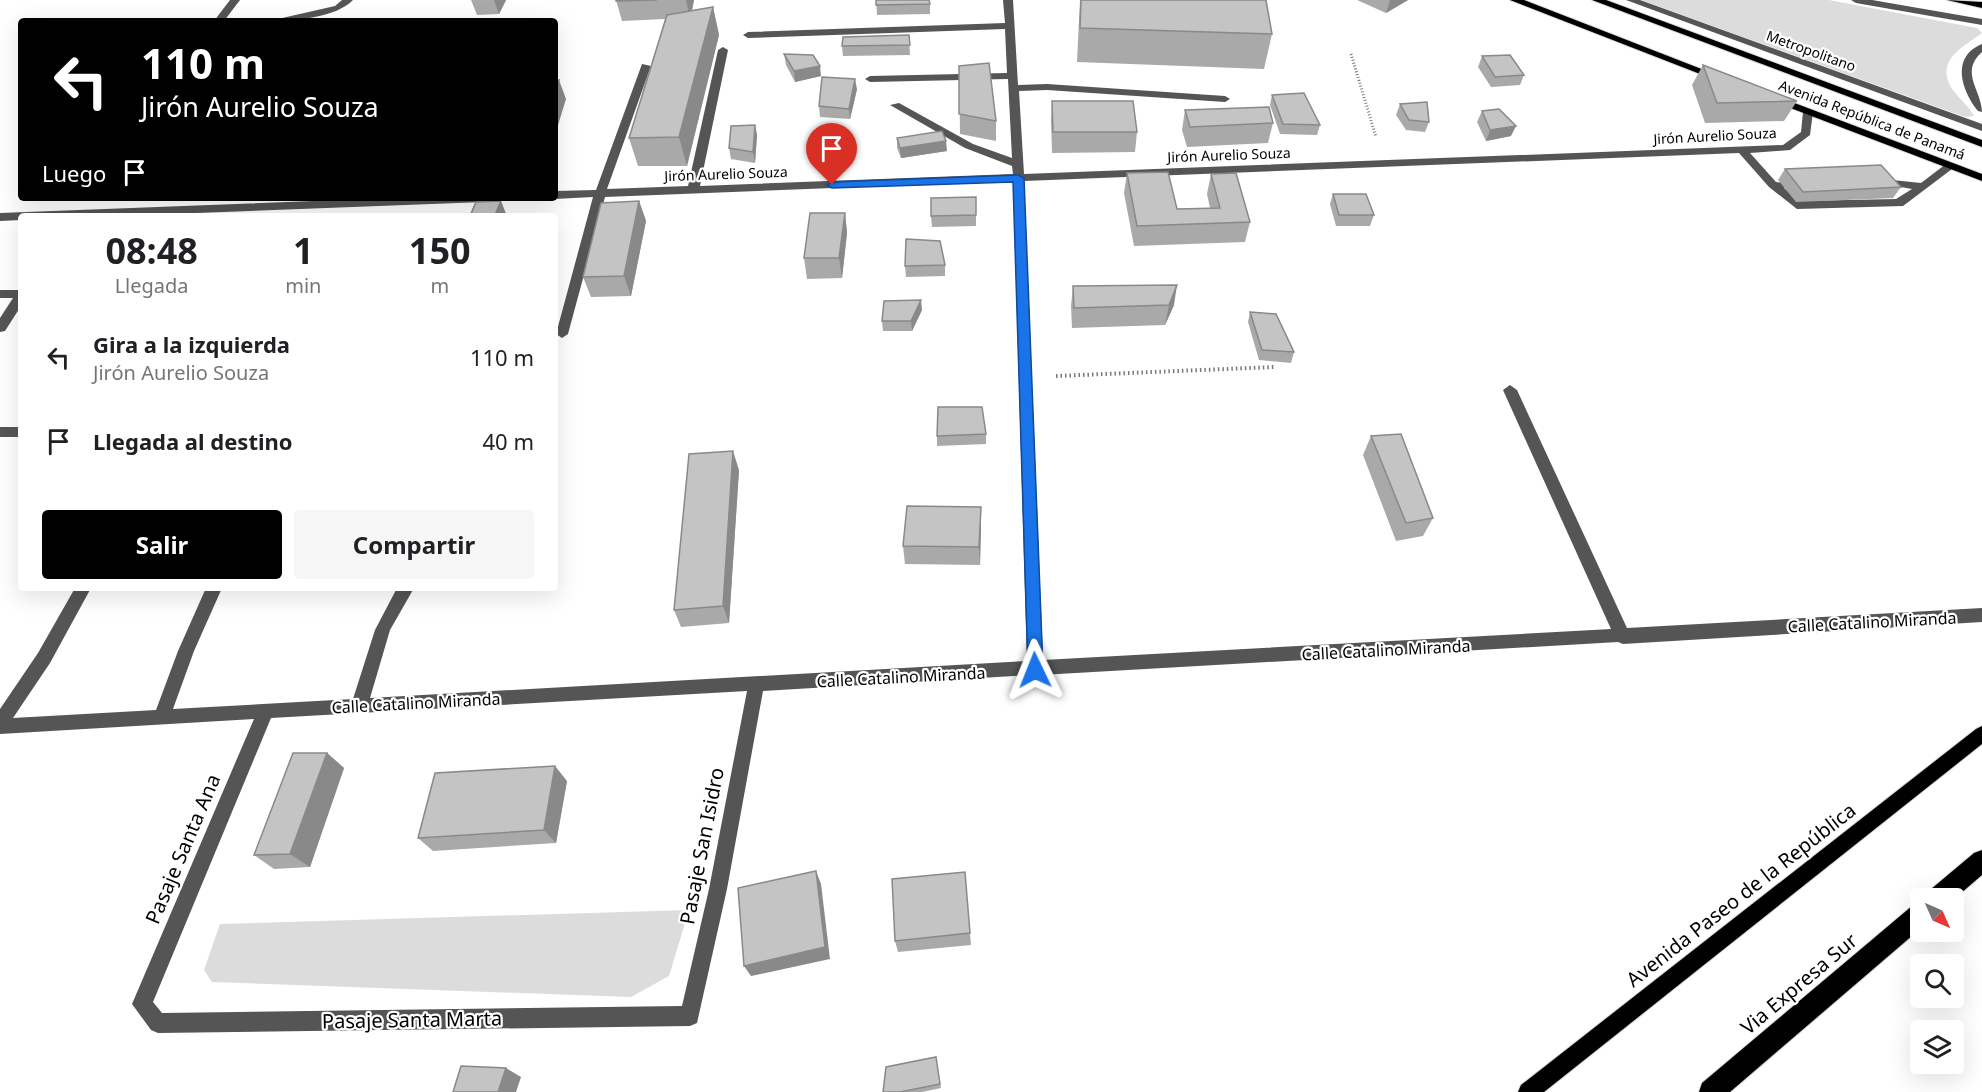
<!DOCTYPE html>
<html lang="es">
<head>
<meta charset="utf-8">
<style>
  body { margin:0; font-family:"Noto Sans",sans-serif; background:#f6f6f6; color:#202124; height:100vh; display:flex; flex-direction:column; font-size:22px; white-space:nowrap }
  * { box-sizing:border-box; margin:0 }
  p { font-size:20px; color:#757577 }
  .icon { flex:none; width:33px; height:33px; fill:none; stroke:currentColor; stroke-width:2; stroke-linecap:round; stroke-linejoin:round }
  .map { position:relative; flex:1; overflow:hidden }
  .details { position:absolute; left:18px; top:213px; width:540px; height:378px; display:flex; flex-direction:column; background:#fff; border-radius:6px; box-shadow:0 6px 24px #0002 }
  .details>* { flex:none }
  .top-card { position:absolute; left:18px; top:18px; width:540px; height:183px; border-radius:6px; box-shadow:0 6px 24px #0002; background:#000; color:#fff; overflow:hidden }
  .needle { width:39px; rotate:135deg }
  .buttons { position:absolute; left:1910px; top:888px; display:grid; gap:12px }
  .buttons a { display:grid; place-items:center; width:54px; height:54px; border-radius:6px; background:#fff; box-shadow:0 6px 24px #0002; font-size:30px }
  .pin { position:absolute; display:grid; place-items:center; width:51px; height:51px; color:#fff; margin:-62px -26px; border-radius:50% 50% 50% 0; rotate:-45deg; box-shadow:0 0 6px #0007 }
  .pin .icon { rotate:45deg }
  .me { position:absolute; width:66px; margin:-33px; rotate:358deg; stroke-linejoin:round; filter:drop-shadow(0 0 4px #0008) }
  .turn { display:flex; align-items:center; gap:21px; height:126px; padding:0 24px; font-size:27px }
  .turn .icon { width:78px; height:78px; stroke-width:2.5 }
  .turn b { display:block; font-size:42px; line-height:51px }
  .then { display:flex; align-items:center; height:57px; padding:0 24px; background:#0003; gap:12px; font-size:22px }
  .eta { display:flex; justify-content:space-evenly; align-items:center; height:102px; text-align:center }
  .eta b { font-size:36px; font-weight:700; line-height:42px }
  .button { display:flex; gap:12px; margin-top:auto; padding:12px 24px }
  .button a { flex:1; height:69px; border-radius:6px; background:#000; color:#fff; font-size:24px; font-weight:700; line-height:69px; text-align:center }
  .button a+a { background:#f6f6f6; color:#202124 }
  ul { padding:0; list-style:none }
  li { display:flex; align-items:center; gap:18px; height:84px; padding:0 24px }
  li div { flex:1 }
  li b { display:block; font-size:22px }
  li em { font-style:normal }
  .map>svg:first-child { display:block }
</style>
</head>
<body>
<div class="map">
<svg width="1982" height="1092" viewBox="0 0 1982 1092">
  <rect width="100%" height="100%" fill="#fff"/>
  <g fill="#dcdcdc">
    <path d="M1641 0H1829L1977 28 1982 33C1960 49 1931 63 1956 94 1962 101 1970 108 1974 116L1965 117Z"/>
    <polygon points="689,910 669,976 631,997 212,982 204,970 220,924"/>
  </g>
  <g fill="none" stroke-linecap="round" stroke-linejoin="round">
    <g stroke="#dbdbdb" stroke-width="2">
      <g id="major">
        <polygon points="1510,0 1524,0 1722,77 1713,79"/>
        <polygon points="1592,0 1606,0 1982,140 1982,147"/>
        <polygon points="1947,0 1982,2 1982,8"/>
        <polygon points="1776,96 1982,174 1982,181 1772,101 1771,99"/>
        <polygon points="1982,726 1982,744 1544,1092 1518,1092 1521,1085 1976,729"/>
      </g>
    </g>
    <g stroke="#dbdbdb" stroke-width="2">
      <g id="highway">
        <polygon points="1982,850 1982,875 1953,900 1927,898 1930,890 1974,853"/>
        <polygon points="1920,903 1920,929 1730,1092 1699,1092 1702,1083 1912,906"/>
      </g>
    </g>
    <polyline stroke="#777" stroke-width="3" stroke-dasharray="1 2" stroke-linecap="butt" points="1351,54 1376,137"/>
    <polyline stroke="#777" stroke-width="4" stroke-dasharray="1.5 3" stroke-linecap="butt" points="1056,376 1274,367"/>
    <g fill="#555" fill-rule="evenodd">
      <polygon points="230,0 240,0 224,21 214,21"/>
      <path d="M342 0H353C336 18 293 21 269 21L335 6Z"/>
      <path d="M1003 0H1013L1018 85 1047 84 1225 96 1230 99 1225 102 1047 90 1019 91 1024 174 1783 145 1801 132 1803 112 1808 109 1813 112 1810 135 1790 150 1750 153 1776 182 1786 183 1788 185 1784 188 1800 201 1896 199 1912 189 1873 182V178L1921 183 1946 164H1954L1956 166 1903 206 1797 209 1769 187 1739 153 1024 181 1043 660 1611 629 1503 390 1510 385 1517 390 1627 628 1982 608V622L1623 644 1618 642 1041 675 1035 677 1030 675 763 691 727 889 697 1023 690 1026 158 1033 151 1030 132 1004 254 719 0 734V709L38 653 75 588H91L50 663 13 718 156 710 178 651 206 588H222L194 651 173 709 353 699 375 630 397 588H414L390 630 370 698 1027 661 1013 181 605 197 568 334 562 338 556 334 593 197 555 199 553 198H555V191L596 190 642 64 651 66 607 189 688 186 718 50 723 47 728 50 700 186 1013 174 1012 166 965 148 890 105 899 103 973 144 1012 158 1008 79 870 82 865 79 870 76 1007 73 1005 29 748 38 743 35 748 32 1005 23ZM747 691 709 889 682 1006 162 1013 153 1002 271 718Z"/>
      <polygon points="1626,0 1640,0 1982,124 1982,131"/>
      <polygon points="1851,0 1872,0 1982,19 1982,25 1856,3"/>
      <path d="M1982 44V52C1959 72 1982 91 1982 112L1978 111C1962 91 1950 57 1982 44Z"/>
      <polygon points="393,198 490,198 484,202 118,216 21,216 21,220 0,221 0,213"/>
      <polygon points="0,290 21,290 21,306 5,331 0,332 0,318 13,298 0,298"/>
      <rect x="0" y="427" width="21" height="10"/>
    </g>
    <use href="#major" fill="#000" fill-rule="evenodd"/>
    <use href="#highway" fill="#000" fill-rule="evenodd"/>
  </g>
  <g fill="#a9a9a9">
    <polygon points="471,0 506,0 499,14 477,15"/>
    <polygon points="616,0 694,0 692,11 713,7 719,35 687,166 638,166 629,138 665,19 622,21"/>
    <polygon points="876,0 930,4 930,14 877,15"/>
    <polygon points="1080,0 1266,0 1272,34 1264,69 1077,62"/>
    <polygon points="1357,0 1408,0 1386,13"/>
    <polygon points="909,35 910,55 843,56 842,46"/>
    <polygon points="784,54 821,76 795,82 786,65"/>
    <polygon points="1482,56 1524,75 1520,85 1491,87 1478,67"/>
    <polygon points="1703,65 1797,101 1784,121 1705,123 1692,85"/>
    <polygon points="959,66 996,121 996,141 960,134"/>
    <polygon points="857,89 850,119 820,117 819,106"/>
    <polygon points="1272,95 1320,125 1317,135 1280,134 1270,105"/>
    <polygon points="1052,101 1137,132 1135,152 1052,153 1051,121"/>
    <polygon points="1400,104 1429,122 1425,132 1406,130 1396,115"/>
    <polygon points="1185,110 1273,123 1268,143 1187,147 1182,130"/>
    <polygon points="1482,111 1511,136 1486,141 1477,122"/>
    <polygon points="755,125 757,135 755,163 731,159 729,148"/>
    <polygon points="897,138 947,151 901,158 897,148"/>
    <polygon points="1785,169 1901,187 1893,198 1796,202 1778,180"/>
    <polygon points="1127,173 1177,209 1210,208 1207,194 1211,174 1250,222 1245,242 1134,246 1124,193"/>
    <polygon points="1333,194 1374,215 1370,226 1336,226 1330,204"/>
    <polygon points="976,197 976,226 932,227 931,216"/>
    <polygon points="639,201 646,221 631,296 591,297 583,277"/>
    <polygon points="845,213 847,233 842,278 807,279 804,258"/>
    <polygon points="945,265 945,276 906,277 905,266"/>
    <polygon points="1073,286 1174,305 1165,325 1072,328 1071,306"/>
    <polygon points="922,310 912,331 883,331 882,321"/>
    <polygon points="1250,312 1294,352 1291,363 1259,360 1248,322"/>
    <polygon points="986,434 986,444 937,446 937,436"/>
    <polygon points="1371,436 1433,518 1423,536 1396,541 1363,455"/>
    <polygon points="739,470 729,623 681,627 674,610"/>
    <polygon points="981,525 980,565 905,564 903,546"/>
    <polygon points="327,753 344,768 310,867 274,869 254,855"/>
    <polygon points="567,781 556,843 433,851 418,838"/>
    <polygon points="970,933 971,945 898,952 895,941"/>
    <polygon points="936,1057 941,1088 922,1092 883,1092"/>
  </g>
  <g fill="#898989">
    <polygon points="494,0 506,0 499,14"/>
    <polygon points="686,0 694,0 690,19"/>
    <polygon points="1390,0 1408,0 1386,13"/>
    <polygon points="713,7 719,35 687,166 679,137"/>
    <polygon points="820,66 821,76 795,82 794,71"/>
    <polygon points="855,79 857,89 850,119 849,109"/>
    <polygon points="559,80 566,99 555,135 555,92"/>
    <polygon points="755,125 757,135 755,163 753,152"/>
    <polygon points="1516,126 1511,136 1486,141 1490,130"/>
    <polygon points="946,141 947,151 901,158 900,148"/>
    <polygon points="501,201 507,216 495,215"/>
    <polygon points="639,201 646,221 631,296 624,276"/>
    <polygon points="845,213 847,233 842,278 839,258"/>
    <polygon points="1177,285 1174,305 1165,325 1169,305"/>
    <polygon points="921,300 922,310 912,331 911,321"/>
    <polygon points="733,451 739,470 729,623 723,606"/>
    <polygon points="981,507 981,525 980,565 979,547"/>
    <polygon points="327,753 344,768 310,867 290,854"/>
    <polygon points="555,766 567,781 556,843 544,830"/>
    <polygon points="816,871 821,884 830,959 751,976 744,966"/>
    <polygon points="506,1068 521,1077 516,1092 498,1092"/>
  </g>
  <g fill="#c4c4c4" stroke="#898989" stroke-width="1.5">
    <polygon points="616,0 657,0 616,1"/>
    <polygon points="876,0 929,0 930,4 876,5"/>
    <polygon points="1081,0 1266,0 1272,34 1080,28"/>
    <polygon points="713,7 679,137 629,138 667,15"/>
    <polygon points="909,35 910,45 842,46 843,37"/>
    <polygon points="784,54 813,55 820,66 794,71"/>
    <polygon points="1510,55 1524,75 1495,77 1482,56"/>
    <polygon points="989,63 996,121 959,114 959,66"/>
    <polygon points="1703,65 1797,101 1717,103"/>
    <polygon points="822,77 855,79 849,109 819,106"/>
    <polygon points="555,80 559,80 555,92"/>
    <polygon points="1304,93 1320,125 1283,124 1272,95"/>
    <polygon points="1052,101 1133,101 1137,132 1053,132"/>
    <polygon points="1427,102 1429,122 1409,120 1400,104"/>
    <polygon points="1269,107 1273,123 1190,127 1185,110"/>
    <polygon points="1499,109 1516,126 1490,130 1482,111"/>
    <polygon points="755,125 753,152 729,148 731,126"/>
    <polygon points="942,131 946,141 900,148 897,138"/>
    <polygon points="1881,165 1901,187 1803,192 1785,169"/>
    <polygon points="1168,172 1177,209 1220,208 1211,174 1236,173 1250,222 1137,226 1127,173"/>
    <polygon points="1333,194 1366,194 1374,215 1339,215"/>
    <polygon points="976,197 976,215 931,216 931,198"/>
    <polygon points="501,201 495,215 524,214 524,216 470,216 476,202"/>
    <polygon points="639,201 624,276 583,277 601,203"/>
    <polygon points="810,213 845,213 839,258 804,258"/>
    <polygon points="906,239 940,241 945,265 905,266"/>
    <polygon points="1177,285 1169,305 1074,308 1073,286"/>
    <polygon points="921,300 911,321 882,321 884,301"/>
    <polygon points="1250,312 1276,314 1294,352 1262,350"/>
    <polygon points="938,407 982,407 986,434 937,436"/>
    <polygon points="1401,434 1433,518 1406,523 1371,436"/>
    <polygon points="733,451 723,606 674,610 689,454"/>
    <polygon points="907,506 981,507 979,547 903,546"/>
    <polygon points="293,753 327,753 290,854 254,855"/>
    <polygon points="555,766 544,830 418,838 435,773"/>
    <polygon points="816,871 825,947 744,966 738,888"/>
    <polygon points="965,872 970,933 895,941 892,879"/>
    <polygon points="936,1057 940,1084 900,1092 883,1092 886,1067"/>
    <polygon points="461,1066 506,1068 498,1092 453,1092"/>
  </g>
  <polygon fill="#1a73e8" stroke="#114b97" stroke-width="1.5" points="1018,175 1024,178 1043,670 1035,676 1028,670 1013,182 832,188 827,185 832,182"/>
  <g text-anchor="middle" stroke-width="4.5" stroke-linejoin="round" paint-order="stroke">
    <g font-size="14" fill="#000" stroke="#fff">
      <text transform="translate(1811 51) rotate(20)" y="5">Metropolitano</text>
      <text transform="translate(1872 120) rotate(21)" y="5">Avenida República de Panamá</text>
      <text transform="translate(1715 136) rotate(-3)" y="5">Jirón Aurelio Souza</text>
      <text transform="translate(1229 155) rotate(-2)" y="5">Jirón Aurelio Souza</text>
      <text transform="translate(726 174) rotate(-2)" y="5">Jirón Aurelio Souza</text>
    </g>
    <g font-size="16" fill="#000" stroke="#fff">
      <text transform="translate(1872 622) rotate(-3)" y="6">Calle Catalino Miranda</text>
      <text transform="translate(1386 650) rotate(-3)" y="6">Calle Catalino Miranda</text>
      <text transform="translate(901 677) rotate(-3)" y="6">Calle Catalino Miranda</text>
      <text transform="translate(416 703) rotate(-3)" y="6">Calle Catalino Miranda</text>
    </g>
    <g font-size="20" fill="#000" stroke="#fff">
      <text transform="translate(702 846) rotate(-79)" y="7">Pasaje San Isidro</text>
      <text transform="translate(183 849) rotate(-67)" y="7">Pasaje Santa Ana</text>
      <text transform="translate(1741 895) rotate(-38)" y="7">Avenida Paseo de la República</text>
      <text transform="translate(1799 984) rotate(-40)" y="7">Via Expresa Sur</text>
      <text transform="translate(412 1020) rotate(-1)" y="7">Pasaje Santa Marta</text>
    </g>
  </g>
</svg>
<div class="buttons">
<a><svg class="needle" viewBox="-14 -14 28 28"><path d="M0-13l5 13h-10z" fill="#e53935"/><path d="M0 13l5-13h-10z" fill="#757577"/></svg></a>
<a><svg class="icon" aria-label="search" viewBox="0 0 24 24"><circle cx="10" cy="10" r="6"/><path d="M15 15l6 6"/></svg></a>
<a><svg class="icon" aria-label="layers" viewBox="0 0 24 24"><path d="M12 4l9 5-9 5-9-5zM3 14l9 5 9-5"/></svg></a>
</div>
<div class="pin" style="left:832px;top:185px;background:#d93025"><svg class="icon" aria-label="arrive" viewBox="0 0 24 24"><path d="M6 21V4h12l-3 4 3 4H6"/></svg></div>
<svg class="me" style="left:1035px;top:670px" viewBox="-20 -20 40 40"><path d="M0-17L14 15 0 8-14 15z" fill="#1a73e8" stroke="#fff" stroke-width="4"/></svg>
<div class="top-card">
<div class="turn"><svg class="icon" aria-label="left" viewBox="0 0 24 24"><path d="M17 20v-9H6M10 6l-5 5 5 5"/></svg><div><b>110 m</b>Jirón Aurelio Souza</div></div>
<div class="then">Luego<svg class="icon" aria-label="arrive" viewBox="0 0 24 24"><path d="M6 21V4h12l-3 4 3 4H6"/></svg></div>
</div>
<section class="details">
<div class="eta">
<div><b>08:48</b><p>Llegada</p></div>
<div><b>1</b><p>min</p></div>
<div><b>150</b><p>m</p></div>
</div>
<ul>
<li><svg class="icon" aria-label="left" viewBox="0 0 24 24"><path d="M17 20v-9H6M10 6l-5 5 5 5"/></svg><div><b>Gira a la izquierda</b><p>Jirón Aurelio Souza</p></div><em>110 m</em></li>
<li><svg class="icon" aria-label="arrive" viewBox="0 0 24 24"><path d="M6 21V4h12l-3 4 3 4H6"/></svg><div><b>Llegada al destino</b></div><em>40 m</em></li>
</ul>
<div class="button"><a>Salir</a><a>Compartir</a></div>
</section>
</div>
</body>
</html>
